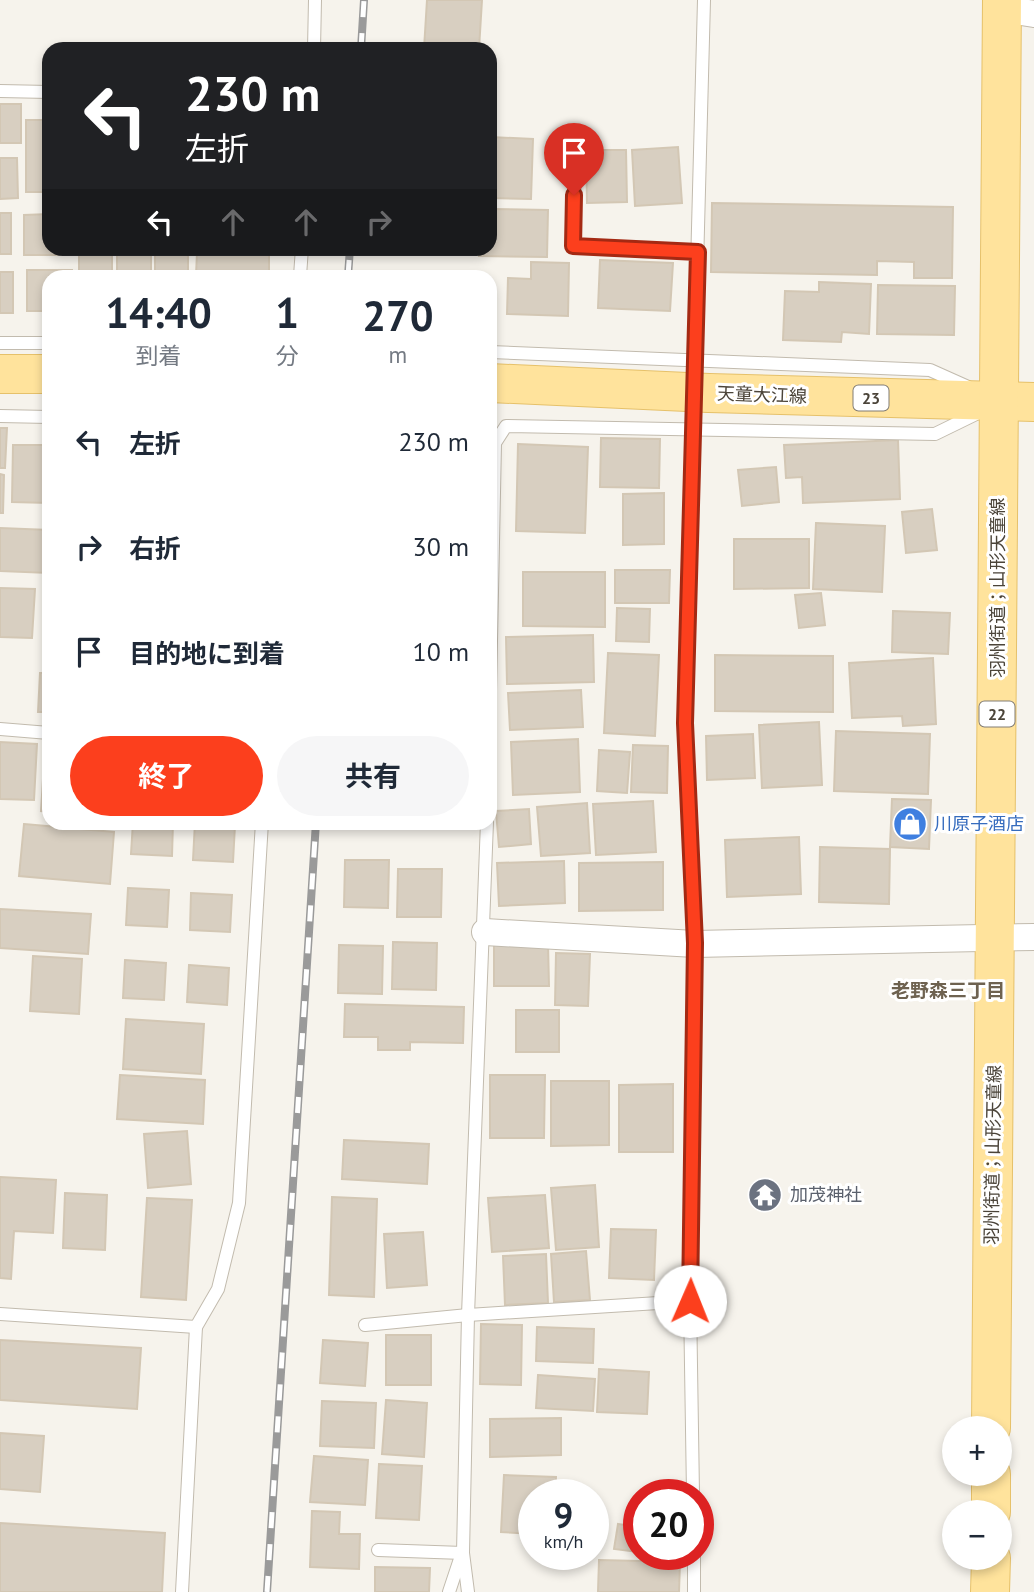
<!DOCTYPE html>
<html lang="ja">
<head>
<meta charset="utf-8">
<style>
  body { margin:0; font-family:"PT Sans","Noto Sans JP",sans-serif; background:#f6f6f7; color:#1f2937; height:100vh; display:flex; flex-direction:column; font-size:26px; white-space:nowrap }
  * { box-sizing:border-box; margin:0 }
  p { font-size:23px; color:#747a83 }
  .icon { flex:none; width:38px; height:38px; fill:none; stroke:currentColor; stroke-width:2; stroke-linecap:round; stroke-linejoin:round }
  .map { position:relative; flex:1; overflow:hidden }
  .panel { position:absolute; left:42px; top:270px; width:455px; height:560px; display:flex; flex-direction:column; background:#fff; border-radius:21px; box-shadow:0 4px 10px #0003 }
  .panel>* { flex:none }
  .guide { position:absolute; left:42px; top:42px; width:455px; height:214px; border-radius:21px; box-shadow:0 4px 10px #0003; background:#202124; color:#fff; overflow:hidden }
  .tools { position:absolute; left:942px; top:1416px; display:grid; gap:14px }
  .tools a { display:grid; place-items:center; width:70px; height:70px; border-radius:50%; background:#fff; box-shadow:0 4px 10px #0003; font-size:35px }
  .speed { position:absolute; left:518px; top:1479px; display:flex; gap:14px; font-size:35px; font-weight:700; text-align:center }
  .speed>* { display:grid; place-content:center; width:91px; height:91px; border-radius:50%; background:#fff; box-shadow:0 4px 10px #0003; line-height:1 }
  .speed small { font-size:18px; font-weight:400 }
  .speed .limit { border:10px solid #d22; background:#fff; color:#111 }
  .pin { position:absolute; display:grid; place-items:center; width:60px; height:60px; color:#fff; margin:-72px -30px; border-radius:50% 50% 50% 0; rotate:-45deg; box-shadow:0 0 7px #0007 }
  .pin .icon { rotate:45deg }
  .me { position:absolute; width:77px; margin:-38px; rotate:1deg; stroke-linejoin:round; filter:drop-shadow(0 0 5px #0008) }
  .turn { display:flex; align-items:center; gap:24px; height:147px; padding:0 28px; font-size:32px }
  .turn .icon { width:91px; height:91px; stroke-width:2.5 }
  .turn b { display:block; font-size:49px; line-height:60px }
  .lanes { display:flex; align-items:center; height:66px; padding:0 28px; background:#0003; justify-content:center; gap:35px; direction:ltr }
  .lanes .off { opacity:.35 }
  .eta { display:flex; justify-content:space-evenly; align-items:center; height:119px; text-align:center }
  .eta b { font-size:42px; font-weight:700; line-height:49px }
  .primary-button { display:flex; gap:14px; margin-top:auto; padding:14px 28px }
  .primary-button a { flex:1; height:80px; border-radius:42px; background:#fc3f1d; color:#fff; font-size:28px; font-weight:700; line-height:80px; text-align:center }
  .primary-button a+a { background:#f6f6f7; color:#1f2937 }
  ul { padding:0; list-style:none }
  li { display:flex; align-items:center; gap:21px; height:105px; padding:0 28px }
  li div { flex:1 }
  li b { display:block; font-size:26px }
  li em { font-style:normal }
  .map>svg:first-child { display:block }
</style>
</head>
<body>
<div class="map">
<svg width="1034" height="1592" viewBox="0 0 1034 1592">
  <rect width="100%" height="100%" fill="#f6f3ec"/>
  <g fill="#d8cfc1" stroke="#d3c7b4" stroke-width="2">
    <polygon points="427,0 482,0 479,49 424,49"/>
    <rect x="0" y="104" width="21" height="39"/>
    <rect x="26" y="120" width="23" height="72"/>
    <polygon points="490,137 533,139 531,199 490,198"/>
    <polygon points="678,147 682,203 635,206 632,150"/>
    <polygon points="586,150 626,150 627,202 587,203"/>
    <polygon points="0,158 17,158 18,198 0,199"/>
    <polygon points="712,203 953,207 952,278 914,278 914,262 877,261 877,275 711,272"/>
    <polygon points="490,209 548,210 547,257 479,256 480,248 490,248"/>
    <rect x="0" y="213" width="11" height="41"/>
    <polygon points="49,214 49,248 69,248 69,255 24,255 24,215"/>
    <rect x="79" y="248" width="33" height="26"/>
    <polygon points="117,248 151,248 151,274 117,273"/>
    <polygon points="155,248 188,248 188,274 155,275"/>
    <polygon points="197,252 269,255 269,276 196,276"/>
    <polygon points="600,260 673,263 670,311 598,308"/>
    <polygon points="531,262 569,263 568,316 507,314 508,278 531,279"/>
    <polygon points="27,270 72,270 72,276 49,276 49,311 27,311"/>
    <rect x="0" y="272" width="13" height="41"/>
    <polygon points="819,282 871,284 869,334 842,332 841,342 783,340 785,291 819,292"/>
    <polygon points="878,285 955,286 954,335 877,334"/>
    <polygon points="0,428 7,428 5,468 0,468"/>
    <polygon points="601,438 660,439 659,488 600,487"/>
    <polygon points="898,440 900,499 803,503 802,477 786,478 784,445"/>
    <polygon points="518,444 588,447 585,533 516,531"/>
    <polygon points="13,445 49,445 49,503 12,502"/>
    <polygon points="776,467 779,502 742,506 738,470"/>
    <polygon points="0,474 4,475 3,513 0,513"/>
    <polygon points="664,493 664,544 623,545 623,494"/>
    <polygon points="932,509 937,550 906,553 902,512"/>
    <polygon points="816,523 885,526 882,592 813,589"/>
    <polygon points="0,528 49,530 49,573 0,571"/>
    <polygon points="734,539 809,539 809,588 734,589"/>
    <polygon points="615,570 670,570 669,603 615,603"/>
    <polygon points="523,572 605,572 605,627 523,626"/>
    <polygon points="0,588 35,589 32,638 0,637"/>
    <polygon points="47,591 49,591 49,637 45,637"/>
    <polygon points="821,593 825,625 799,628 795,595"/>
    <polygon points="617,608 650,609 649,642 616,641"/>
    <polygon points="893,611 950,613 948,654 892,652"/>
    <polygon points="593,635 594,682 507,684 506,637"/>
    <polygon points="608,653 659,655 655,736 604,733"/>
    <polygon points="715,655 833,656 833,712 715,711"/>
    <polygon points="933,658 936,724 903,726 902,716 852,718 849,663"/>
    <polygon points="40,673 49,673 49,712 38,712"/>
    <polygon points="581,690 583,727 510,730 508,693"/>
    <polygon points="819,722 822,785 762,788 759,725"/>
    <polygon points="836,731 930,734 928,794 834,791"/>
    <polygon points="753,734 755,778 707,780 706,736"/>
    <polygon points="578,739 580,792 513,795 511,742"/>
    <polygon points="0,742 37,744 34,800 0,799"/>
    <polygon points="633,745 668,746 667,793 631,792"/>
    <polygon points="45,747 49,747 49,812 41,811"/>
    <polygon points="599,750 630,752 627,793 597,791"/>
    <polygon points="892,799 931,800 929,849 890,847"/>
    <polygon points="653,801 656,852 596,855 593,804"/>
    <polygon points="587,803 590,853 541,856 537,807"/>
    <polygon points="529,809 531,844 499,847 496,811"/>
    <polygon points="133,822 173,822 172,856 131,854"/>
    <polygon points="195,822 235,825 233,862 193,860"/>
    <polygon points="24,824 114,832 110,884 19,876"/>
    <polygon points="799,837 801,894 727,897 725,840"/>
    <polygon points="820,847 890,849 889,904 819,902"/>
    <polygon points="345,860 389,860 388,908 344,907"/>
    <polygon points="564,861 565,903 499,906 497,863"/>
    <polygon points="663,862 663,910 579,911 579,863"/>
    <polygon points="398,869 442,869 441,917 397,917"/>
    <polygon points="128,888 169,890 167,927 126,925"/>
    <polygon points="191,893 232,895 230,932 190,930"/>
    <polygon points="0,909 91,914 88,954 0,948"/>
    <polygon points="393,942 437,943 436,990 392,989"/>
    <polygon points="548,944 549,986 494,986 494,945"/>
    <polygon points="339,945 383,946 382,994 338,993"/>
    <polygon points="556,953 590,954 588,1006 555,1005"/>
    <polygon points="33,956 82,959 79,1014 30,1011"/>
    <polygon points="125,960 166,963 164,1000 123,998"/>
    <polygon points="189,965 229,968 227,1005 187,1002"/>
    <polygon points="345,1004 464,1007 463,1043 410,1042 410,1050 378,1050 378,1037 344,1037"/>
    <rect x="516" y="1010" width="43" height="42"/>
    <polygon points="126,1019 204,1024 201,1074 123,1069"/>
    <polygon points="120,1075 205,1080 203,1124 117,1119"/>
    <polygon points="490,1075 545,1075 544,1138 490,1138"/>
    <polygon points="551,1081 609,1081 609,1145 551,1146"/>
    <polygon points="673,1084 673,1152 619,1152 619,1085"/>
    <polygon points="187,1131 191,1184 148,1188 144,1134"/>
    <polygon points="344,1140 429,1144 427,1184 342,1179"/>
    <polygon points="0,1177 56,1180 53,1233 14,1231 11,1279 0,1278"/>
    <polygon points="595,1185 599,1247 556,1250 551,1188"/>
    <polygon points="65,1193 107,1195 105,1250 63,1248"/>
    <polygon points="545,1195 549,1248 492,1252 488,1198"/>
    <polygon points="332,1197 377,1199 374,1297 329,1295"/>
    <polygon points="147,1198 192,1200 186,1300 141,1297"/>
    <polygon points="611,1229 656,1230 654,1280 609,1278"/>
    <polygon points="423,1232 427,1285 387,1288 384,1234"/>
    <polygon points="586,1251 590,1300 554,1302 551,1254"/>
    <polygon points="546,1254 548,1303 505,1305 503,1256"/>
    <polygon points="481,1324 522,1325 521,1385 480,1384"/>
    <polygon points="537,1327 594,1329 593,1363 536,1361"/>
    <rect x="386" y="1335" width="45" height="50"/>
    <polygon points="0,1340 141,1348 137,1409 0,1400"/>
    <polygon points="323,1340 368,1343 365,1386 320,1383"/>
    <polygon points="599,1369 649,1372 647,1414 597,1412"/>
    <polygon points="538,1375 595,1379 593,1411 536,1408"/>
    <polygon points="386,1400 427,1403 424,1457 382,1454"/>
    <polygon points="322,1401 376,1403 374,1448 320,1446"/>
    <polygon points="561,1418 561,1455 490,1457 490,1419"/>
    <polygon points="0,1433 44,1436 40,1492 0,1489"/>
    <polygon points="314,1456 368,1460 365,1505 310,1502"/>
    <polygon points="379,1464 422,1466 419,1520 376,1518"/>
    <polygon points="504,1475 556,1477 555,1494 534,1494 534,1534 501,1532"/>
    <polygon points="312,1511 340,1512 339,1534 360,1534 359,1569 310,1567"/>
    <polygon points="0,1523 165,1533 162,1592 0,1592"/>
    <polygon points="618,1524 639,1527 639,1552 614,1549"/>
    <polygon points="599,1560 680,1562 679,1592 598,1592"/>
    <polygon points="375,1567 430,1568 429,1592 375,1592"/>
  </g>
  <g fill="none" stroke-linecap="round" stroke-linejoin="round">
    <g stroke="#c2bbae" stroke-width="14">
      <g id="service">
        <polyline points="314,49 315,0"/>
        <polyline points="0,91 49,92"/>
        <polyline points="575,144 574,246 698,252"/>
        <polyline points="300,276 302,248"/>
        <polyline points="0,343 49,343"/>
        <polyline points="490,352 930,370 968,387"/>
        <polyline points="0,416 49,417"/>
        <polyline points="490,691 495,443 506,426 935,434 978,413"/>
        <polyline points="0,729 49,733"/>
        <polyline points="0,1314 196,1327 218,1289 239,1203 262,822"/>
        <polyline points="365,1325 468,1315 690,1301"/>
        <polyline points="693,1494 690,1301 695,944 685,723 704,0"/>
        <polyline points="378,1550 463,1553"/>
        <polyline points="694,1554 694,1592"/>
        <polyline points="182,1592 196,1327"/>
        <polyline points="449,1592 461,1556"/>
        <polyline points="468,1592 463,1553 468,1315 487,822"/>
      </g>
    </g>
    <g stroke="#c2bbae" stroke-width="28">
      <g id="minor">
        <polyline points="1003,9 1034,14"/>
        <polyline points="485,932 695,944 1034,937"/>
      </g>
    </g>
    <g stroke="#e6c16a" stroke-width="40">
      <g id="primary">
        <polyline points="0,374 49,374"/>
        <polyline points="709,393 1034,402"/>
        <polyline points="991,1428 1002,0"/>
        <polyline points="991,1512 991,1474"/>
        <polyline points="990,1592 991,1558"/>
      </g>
    </g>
    <use href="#service" stroke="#fff" stroke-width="12"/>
    <use href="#minor" stroke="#fff" stroke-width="26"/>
    <use href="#primary" stroke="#ffe39c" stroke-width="38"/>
    <g stroke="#9a9a9a" stroke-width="8">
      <g id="rail">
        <polyline points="361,49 364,0"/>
        <polyline points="348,276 350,248"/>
        <polyline points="267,1592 316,822"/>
      </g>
    </g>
    <use href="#rail" stroke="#fff" stroke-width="5" stroke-dasharray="16" stroke-linecap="butt"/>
    <g stroke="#e6c16a" stroke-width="40" stroke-linecap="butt">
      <polyline id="primary-bridge" points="490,383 709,393"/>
    </g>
    <use href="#primary-bridge" stroke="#ffe39c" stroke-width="38"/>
  </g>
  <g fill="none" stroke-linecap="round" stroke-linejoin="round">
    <g stroke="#a42913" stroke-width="18">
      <polyline id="route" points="574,195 573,246 698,252 685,723 695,943 690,1301"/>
    </g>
    <use href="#route" stroke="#fc3f1d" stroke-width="12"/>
  </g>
  <defs>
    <g id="shop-disc" transform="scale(1.75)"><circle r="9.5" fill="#3f7fe0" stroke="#fff"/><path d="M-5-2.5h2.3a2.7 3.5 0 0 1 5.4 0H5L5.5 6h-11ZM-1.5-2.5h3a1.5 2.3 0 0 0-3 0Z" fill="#fff"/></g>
    <g id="temple-disc" transform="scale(1.75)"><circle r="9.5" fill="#6b7280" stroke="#fff"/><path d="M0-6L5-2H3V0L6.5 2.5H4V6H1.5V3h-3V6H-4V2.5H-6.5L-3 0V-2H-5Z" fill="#fff"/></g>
  </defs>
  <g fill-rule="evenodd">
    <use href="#shop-disc" x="910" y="824"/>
    <use href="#temple-disc" x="765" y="1195"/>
  </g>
  <g text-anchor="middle" stroke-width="6" stroke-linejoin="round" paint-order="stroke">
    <g fill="#fff" stroke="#817c74" stroke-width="2">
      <rect x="853.5" y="385.5" width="35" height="25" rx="5"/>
      <rect x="979.5" y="701.5" width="35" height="25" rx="5"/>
    </g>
    <g font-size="16" font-weight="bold" fill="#4b4439">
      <text x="871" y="404">23</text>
      <text x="997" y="720">22</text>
    </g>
    <g font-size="18" fill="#4b4439" stroke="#fff">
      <text transform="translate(762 395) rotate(2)" y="6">天童大江線</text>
      <text transform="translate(998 588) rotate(-90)" y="6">羽州街道；山形天童線</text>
      <text transform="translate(993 1155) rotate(-89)" y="6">羽州街道；山形天童線</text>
    </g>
    <g font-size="18" fill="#366cbe" stroke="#fff" text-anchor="start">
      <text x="934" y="830">川原子酒店</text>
    </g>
    <g font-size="18" fill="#5b616d" stroke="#fff" text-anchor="start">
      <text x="790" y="1201">加茂神社</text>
    </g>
    <g font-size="19" font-weight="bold" fill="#6e6250" stroke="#fff">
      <text x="948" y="997">老野森三丁目</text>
    </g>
  </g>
</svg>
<div class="tools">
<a>+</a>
<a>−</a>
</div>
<div class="speed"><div>9<small>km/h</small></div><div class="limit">20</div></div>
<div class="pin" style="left:574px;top:195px;background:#d93025"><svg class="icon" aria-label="arrive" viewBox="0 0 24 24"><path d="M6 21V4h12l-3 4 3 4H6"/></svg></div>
<svg class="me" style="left:690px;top:1301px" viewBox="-20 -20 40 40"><circle r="19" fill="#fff"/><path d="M0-13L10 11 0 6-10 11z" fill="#fc3f1d"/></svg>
<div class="guide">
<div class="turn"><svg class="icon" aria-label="left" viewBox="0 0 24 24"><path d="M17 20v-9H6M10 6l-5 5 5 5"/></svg><div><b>230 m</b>左折</div></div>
<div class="lanes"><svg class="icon" aria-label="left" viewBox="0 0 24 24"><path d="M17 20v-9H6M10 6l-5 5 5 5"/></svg><svg class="icon off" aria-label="ahead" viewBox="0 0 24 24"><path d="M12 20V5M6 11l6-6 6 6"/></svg><svg class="icon off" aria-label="ahead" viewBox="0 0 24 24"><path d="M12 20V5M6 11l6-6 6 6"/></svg><svg class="icon off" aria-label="right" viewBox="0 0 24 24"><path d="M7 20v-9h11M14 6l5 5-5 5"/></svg></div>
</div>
<section class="panel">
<div class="eta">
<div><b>14:40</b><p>到着</p></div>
<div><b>1</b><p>分</p></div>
<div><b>270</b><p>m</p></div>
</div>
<ul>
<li><svg class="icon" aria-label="left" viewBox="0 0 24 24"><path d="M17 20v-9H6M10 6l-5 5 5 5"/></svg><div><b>左折</b></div><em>230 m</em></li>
<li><svg class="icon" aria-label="right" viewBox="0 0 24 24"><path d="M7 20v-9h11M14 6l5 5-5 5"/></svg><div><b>右折</b></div><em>30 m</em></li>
<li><svg class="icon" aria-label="arrive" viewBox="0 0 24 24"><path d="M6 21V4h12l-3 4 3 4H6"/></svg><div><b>目的地に到着</b></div><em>10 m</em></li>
</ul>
<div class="primary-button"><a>終了</a><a>共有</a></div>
</section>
</div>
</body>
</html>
